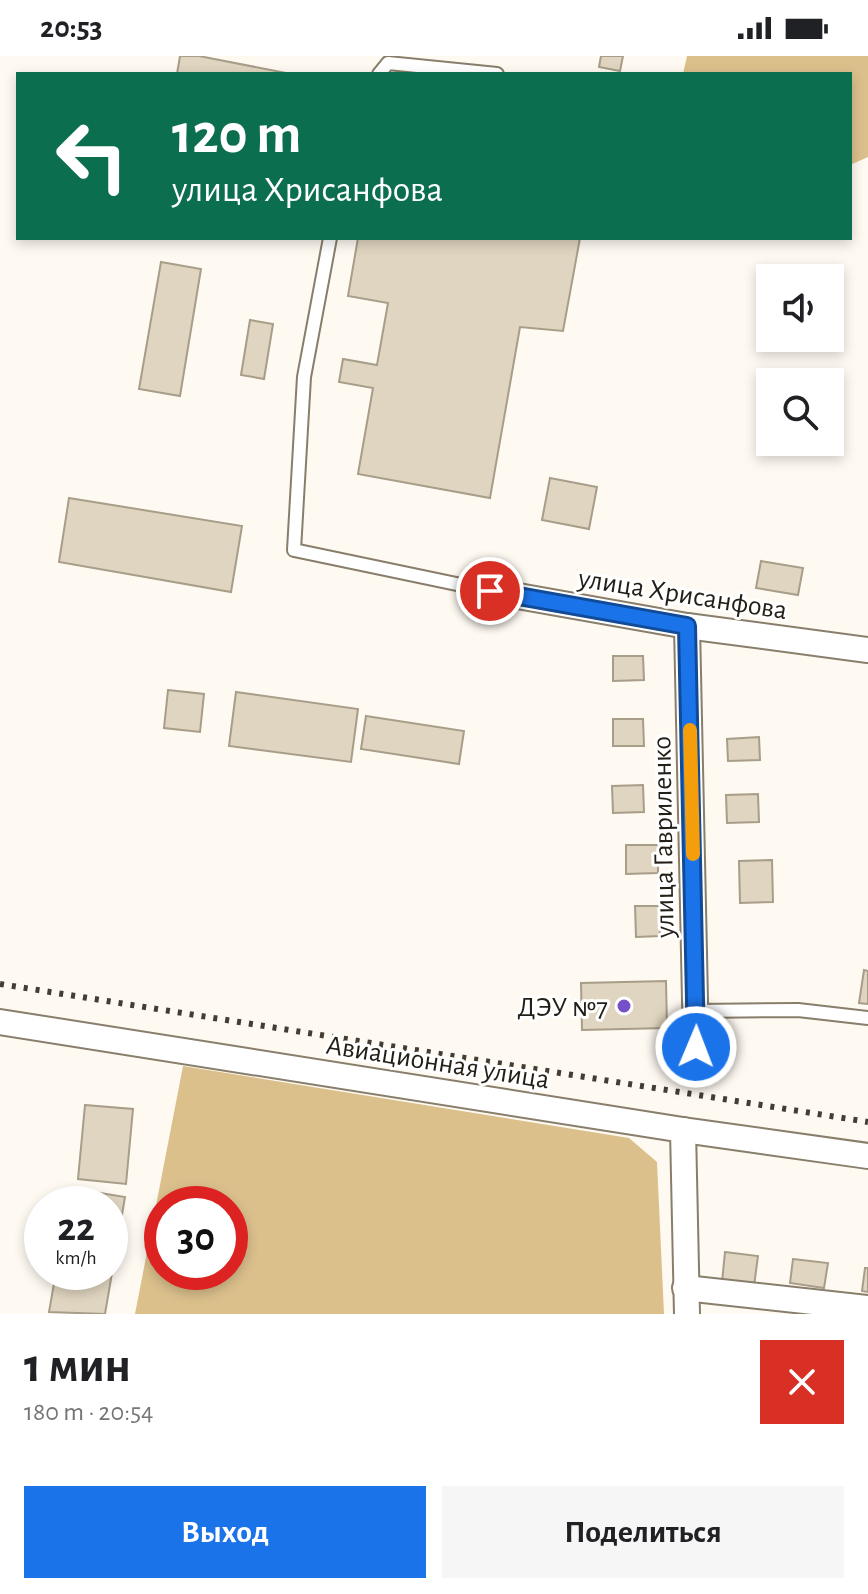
<!DOCTYPE html>
<html lang="ru">
<head>
<meta charset="utf-8">
<style>
  body { margin:0; font-family:"Alegreya Sans",sans-serif; background:#f6f6f6; color:#202124; height:100vh; display:flex; flex-direction:column; font-size:30px; white-space:nowrap }
  * { box-sizing:border-box; margin:0 }
  p { font-size:26px; color:#757577 }
  .icon { flex:none; width:44px; height:44px; fill:none; stroke:currentColor; stroke-width:2; stroke-linecap:round; stroke-linejoin:round }
  .map { position:relative; height:1258px; overflow:hidden }
  .sheet { display:flex; flex-direction:column; background:#fff; flex:1 }
  .sheet>* { flex:none }
  .banner { position:absolute; left:16px; top:16px; width:836px; height:168px; border-radius:0px; box-shadow:0 4px 12px #0003; background:#0b6e4f; color:#fff; overflow:hidden }
  .fabs { position:absolute; left:756px; top:208px; display:grid; gap:16px }
  .fabs a { display:grid; place-items:center; width:88px; height:88px; border-radius:0px; background:#fff; box-shadow:0 4px 12px #0003; font-size:40px }
  .speed { position:absolute; left:24px; top:1130px; display:flex; gap:16px; font-size:40px; font-weight:700; text-align:center }
  .speed>* { display:grid; place-content:center; width:104px; height:104px; border-radius:50%; background:#fff; box-shadow:0 4px 12px #0003; line-height:1 }
  .speed small { font-size:20px; font-weight:400 }
  .speed .limit { border:12px solid #d22; background:#fff; color:#111 }
  .pin { position:absolute; display:grid; place-items:center; width:68px; height:68px; color:#fff; margin:-34px; border:4px solid #fff; border-radius:50%; box-shadow:0 2px 8px #0007 }
  .me { position:absolute; width:88px; margin:-44px; rotate:1deg; stroke-linejoin:round; filter:drop-shadow(0 0 6px #0008) }
  .turn { display:flex; align-items:center; gap:28px; height:168px; padding:0 24px; font-size:36px }
  .turn .icon { width:104px; height:104px; stroke-width:2.5 }
  .turn b { display:block; font-size:56px; line-height:68px }
  .round { display:grid; place-items:center; flex:none; width:84px; height:84px; border-radius:0px; background:#f6f6f6 }
  .overview { display:flex; align-items:center; justify-content:space-between; height:136px; padding:0 24px }
  h1 { font-size:48px; font-weight:700; line-height:60px }
  .primary-button { display:flex; gap:16px; margin-top:auto; padding:16px 24px }
  .primary-button a { flex:1; height:92px; border-radius:0px; background:#1a73e8; color:#fff; font-size:32px; font-weight:700; line-height:92px; text-align:center }
  .primary-button a+a { background:#f6f6f6; color:#202124 }
  .status { display:flex; justify-content:space-between; align-items:center; height:56px; padding:0 40px; background:#fff; direction:ltr }
  .status svg { height:22px; fill:currentColor }
  .map>svg:first-child { display:block }
</style>
</head>
<body>
<div class="status"><b>20:53</b><svg viewBox="0 0 49 12"><path d="M0 12V9h3v3zM5 12V6h3v6zM10 12V3h3v9zM15 12V0h3v12zM26 1h20v11H26zM47 4h2v5h-2z"/></svg></div>
<div class="map">
<svg width="868" height="1258" viewBox="0 0 868 1258">
  <rect width="100%" height="100%" fill="#fef9f1"/>
  <g fill="#dbc08c" fill-rule="evenodd">
    <polygon points="687,0 868,0 868,101 850,109 850,18 683,18"/>
    <path d="M183 1010 629 1082 657 1106 664 1258H135ZM162 1148H230V1216H162Z"/>
  </g>
  <g fill="#e0d5c0" stroke="#a79d88" stroke-width="2">
    <polygon points="180,0 199,0 286,17 177,18"/>
    <polygon points="601,0 623,0 620,15 599,11"/>
    <polygon points="358,182 580,182 563,275 520,271 490,442 358,418 373,332 339,326 343,303 377,309 388,247 348,240"/>
    <polygon points="161,206 201,213 180,340 139,333"/>
    <polygon points="250,264 273,268 264,323 241,319"/>
    <polygon points="550,422 597,431 589,473 542,464"/>
    <polygon points="69,442 242,470 231,536 59,506"/>
    <polygon points="761,505 803,512 798,539 756,532"/>
    <polygon points="613,600 643,600 644,624 613,625"/>
    <polygon points="168,634 204,638 200,676 164,672"/>
    <polygon points="236,636 358,653 351,706 229,690"/>
    <polygon points="366,660 464,675 459,708 361,693"/>
    <polygon points="613,663 643,663 644,690 613,690"/>
    <polygon points="759,681 760,704 728,705 727,683"/>
    <polygon points="643,729 644,756 613,757 612,730"/>
    <polygon points="758,738 759,766 727,767 726,739"/>
    <polygon points="626,789 658,789 658,817 626,818"/>
    <polygon points="772,804 773,846 740,847 739,805"/>
    <polygon points="635,850 659,850 660,880 636,881"/>
    <polygon points="864,914 868,915 868,948 859,947"/>
    <polygon points="666,925 667,972 582,974 581,927"/>
    <polygon points="85,1049 133,1053 126,1128 78,1123"/>
    <polygon points="70,1132 125,1141 105,1258 49,1256 56,1216 110,1216 110,1148 67,1148"/>
    <polygon points="725,1196 758,1200 754,1230 722,1226"/>
    <polygon points="793,1203 828,1207 824,1232 790,1227"/>
    <polygon points="865,1212 868,1212 868,1236 862,1235"/>
  </g>
  <g fill="none" stroke-linecap="round" stroke-linejoin="round">
    <g stroke="#887e6b" stroke-width="16">
      <g id="lane">
        <polyline points="379,18 388,7 497,18"/>
        <polyline points="330,182 304,321 294,494 490,535"/>
        <polyline points="696,955 798,954 868,962"/>
      </g>
    </g>
    <g stroke="#887e6b" stroke-width="28">
      <g id="street">
        <polyline points="490,535 687,570 868,594"/>
        <polyline points="687,570 696,991"/>
        <polyline points="0,966 683,1074 868,1100"/>
        <polyline points="683,1074 687,1258"/>
        <polyline points="685,1232 868,1252"/>
      </g>
    </g>
    <use href="#lane" stroke="#fff" stroke-width="12"/>
    <use href="#street" stroke="#fff" stroke-width="24"/>
    <polyline stroke="#423d35" stroke-width="6" stroke-dasharray="4 8" stroke-linecap="butt" points="0,928 868,1066"/>
  </g>
  <g fill="none" stroke-linecap="round" stroke-linejoin="round">
    <g stroke="#114b97" stroke-width="20">
      <polyline id="route" points="490,535 687,570 696,991"/>
    </g>
    <use href="#route" stroke="#1a73e8" stroke-width="14"/>
    <polyline stroke="#f59e0b" stroke-width="14" points="690,674 693,798"/>
  </g>
  <circle fill="#7650c9" stroke="#fff" stroke-width="3" cx="624" cy="950" r="8"/>
  <g text-anchor="middle" stroke-width="6" stroke-linejoin="round" paint-order="stroke">
    <g font-size="28" fill="#231f17" stroke="#fff">
      <text transform="translate(683 537) rotate(9)" y="10">улица Хрисанфова</text>
      <text transform="translate(662 781) rotate(-91)" y="10">улица Гавриленко</text>
      <text transform="translate(438 1005) rotate(9)" y="10">Авиационная улица</text>
    </g>
    <g font-size="28" fill="#231f17" stroke="#fff" text-anchor="end">
      <text x="608" y="960">ДЭУ №7</text>
    </g>
  </g>
</svg>
<div class="fabs">
<a><svg class="icon" aria-label="sound" viewBox="0 0 24 24"><path d="M4 9h4l5-4v14l-5-4H4zM17 9q2 3 0 6"/></svg></a>
<a><svg class="icon" aria-label="search" viewBox="0 0 24 24"><circle cx="10" cy="10" r="6"/><path d="M15 15l6 6"/></svg></a>
</div>
<div class="speed"><div>22<small>km/h</small></div><div class="limit">30</div></div>
<div class="pin" style="left:490px;top:535px;background:#d93025"><svg class="icon" aria-label="arrive" viewBox="0 0 24 24"><path d="M6 21V4h12l-3 4 3 4H6"/></svg></div>
<svg class="me" style="left:696px;top:991px" viewBox="-20 -20 40 40"><circle r="17" fill="#1a73e8" stroke="#fff" stroke-width="3"/><path d="M0-11L8 9 0 5-8 9z" fill="#fff"/></svg>
<div class="banner">
<div class="turn"><svg class="icon" aria-label="left" viewBox="0 0 24 24"><path d="M17 20v-9H6M10 6l-5 5 5 5"/></svg><div><b>120 m</b>улица Хрисанфова</div></div>
</div>
</div>
<section class="sheet">
<div class="overview"><div><h1>1 мин</h1><p>180 m · 20:54</p></div><a class="round" style="background:#d93025;color:#fff"><svg class="icon" aria-label="close" viewBox="0 0 24 24"><path d="M6 6l12 12M18 6L6 18"/></svg></a></div>
<div class="primary-button"><a>Выход</a><a>Поделиться</a></div>
</section>
</body>
</html>
